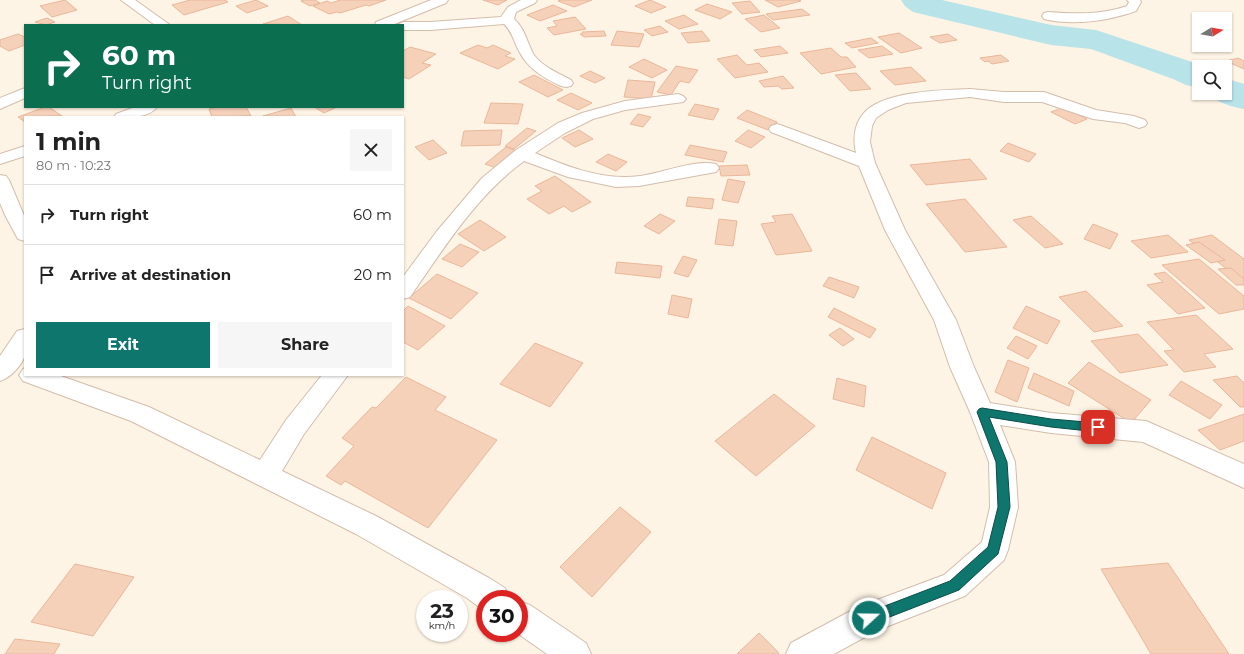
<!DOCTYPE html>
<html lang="en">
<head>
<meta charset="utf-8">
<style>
  body { margin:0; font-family:Montserrat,sans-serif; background:#f6f6f6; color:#222; height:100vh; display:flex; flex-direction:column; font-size:15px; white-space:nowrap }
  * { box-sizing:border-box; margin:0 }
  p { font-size:13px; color:#767676 }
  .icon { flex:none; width:22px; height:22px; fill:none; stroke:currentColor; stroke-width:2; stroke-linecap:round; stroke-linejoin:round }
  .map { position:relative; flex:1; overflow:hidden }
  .panel { position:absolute; left:24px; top:116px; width:380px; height:260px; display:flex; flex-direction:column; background:#fff; border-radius:0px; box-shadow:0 1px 3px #0004 }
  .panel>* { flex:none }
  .hud { position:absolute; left:24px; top:24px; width:380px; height:84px; border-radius:0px; box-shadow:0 1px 3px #0004; background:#0b6e4f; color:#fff; overflow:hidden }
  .needle { width:26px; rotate:79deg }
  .controls { position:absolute; left:1192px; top:12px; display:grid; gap:8px }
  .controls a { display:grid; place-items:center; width:40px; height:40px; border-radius:0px; background:#fff; box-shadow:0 1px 3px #0004; font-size:20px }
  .speed { position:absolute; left:416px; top:590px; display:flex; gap:8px; font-size:20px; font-weight:700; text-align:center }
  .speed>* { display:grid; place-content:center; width:52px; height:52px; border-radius:50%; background:#fff; box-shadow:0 1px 3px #0004; line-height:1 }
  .speed small { font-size:10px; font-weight:400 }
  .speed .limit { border:6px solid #d22; background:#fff; color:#111 }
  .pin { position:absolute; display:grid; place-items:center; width:34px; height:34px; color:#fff; margin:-17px; border-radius:8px; box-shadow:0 2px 6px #0006 }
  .me { position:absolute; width:44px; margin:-22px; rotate:69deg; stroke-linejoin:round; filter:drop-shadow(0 0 3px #0008) }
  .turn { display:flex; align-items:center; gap:14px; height:84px; padding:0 12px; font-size:18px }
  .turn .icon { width:52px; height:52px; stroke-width:2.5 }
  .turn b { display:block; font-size:28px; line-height:34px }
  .round { display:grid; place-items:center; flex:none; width:42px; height:42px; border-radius:0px; background:#f6f6f6 }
  .overview { display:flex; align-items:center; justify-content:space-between; height:68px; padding:0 12px }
  h1 { font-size:24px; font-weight:700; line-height:30px }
  .cta { display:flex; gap:8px; margin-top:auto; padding:8px 12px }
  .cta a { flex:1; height:46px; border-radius:0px; background:#0f766e; color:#fff; font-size:16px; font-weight:700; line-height:46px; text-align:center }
  .cta a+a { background:#f6f6f6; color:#222 }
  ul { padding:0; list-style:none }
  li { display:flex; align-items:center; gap:12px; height:60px; padding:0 12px; border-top:1px solid #e0e0e0 }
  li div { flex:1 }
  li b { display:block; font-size:15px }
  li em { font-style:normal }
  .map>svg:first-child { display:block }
</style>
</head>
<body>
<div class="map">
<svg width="1244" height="654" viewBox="0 0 1244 654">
  <rect width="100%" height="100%" fill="#fef4e5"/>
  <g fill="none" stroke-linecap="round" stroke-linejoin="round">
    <g fill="#b7e3e9" fill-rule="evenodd">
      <polygon points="901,0 942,0 1051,25 1096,30 1207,67 1199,67 1199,88 1186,85 1173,79 1091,49 1051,45 913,12 905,6"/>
      <path d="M1225 78 1244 84V109C1233 107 1216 103 1209 93H1225Z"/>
    </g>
  </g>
  <g fill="#f6d1ba" stroke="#eab799">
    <polygon points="65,0 77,10 52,17 40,6"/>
    <polygon points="190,0 225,0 228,2 184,15 172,5"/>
    <polygon points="256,0 268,6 247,13 236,6"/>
    <polygon points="304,0 315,0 320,3 310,6 301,1"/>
    <polygon points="340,0 386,0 369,6 366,5 340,13 337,12 329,14 313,6 327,1 331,3"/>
    <polygon points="483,0 507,0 498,5"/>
    <polygon points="561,0 592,0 574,7 558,1"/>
    <polygon points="650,0 666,7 651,13 635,6"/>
    <polygon points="765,0 798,0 801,1 778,7"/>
    <polygon points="750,1 760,12 742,14 732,3"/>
    <polygon points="707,4 732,12 720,19 695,10"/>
    <polygon points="553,5 567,11 540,21 527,15"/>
    <polygon points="802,9 810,15 773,20 766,14"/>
    <polygon points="684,15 698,24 679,29 665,21"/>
    <polygon points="764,15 780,28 761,32 745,19"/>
    <polygon points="288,16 302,25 263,24"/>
    <polygon points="575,17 586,29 554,35 547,28 557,26 553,21"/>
    <polygon points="47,18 55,22 46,25 35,22"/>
    <polygon points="660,26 668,32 652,36 644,30"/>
    <polygon points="604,31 606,36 584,37 580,34 583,34 582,32"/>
    <polygon points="617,31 644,34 639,47 611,45"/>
    <polygon points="702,31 710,41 688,43 681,33"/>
    <polygon points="899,33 922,48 901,53 878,37"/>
    <polygon points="18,34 25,37 25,45 9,51 0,46 0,40"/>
    <polygon points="948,34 957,40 940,43 930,37"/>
    <polygon points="871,38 878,43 852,48 845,43"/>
    <polygon points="478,45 487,48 493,45 511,53 505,56 515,59 498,69 460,53"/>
    <polygon points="780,46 788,53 761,57 754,50"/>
    <polygon points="882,46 893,54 869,58 858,50"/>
    <polygon points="410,47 436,54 422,63 431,65 409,79 403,77 403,51"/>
    <polygon points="831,48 841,57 847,57 856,67 821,74 800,53"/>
    <polygon points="737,55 747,65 759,63 768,72 735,78 717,59"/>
    <polygon points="1001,55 1009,61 992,64 988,61 985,62 980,58"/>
    <polygon points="1238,58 1244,61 1244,69 1226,61"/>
    <polygon points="644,59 667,70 652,78 629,67"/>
    <polygon points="676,66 698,70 689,83 680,81 671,95 657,92"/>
    <polygon points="911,67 926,81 895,85 880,71"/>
    <polygon points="590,71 605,78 595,83 580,76"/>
    <polygon points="856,73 871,89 850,91 835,75"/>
    <polygon points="534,75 563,90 548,97 519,82"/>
    <polygon points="783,76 794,88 782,89 778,86 764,87 759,81"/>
    <polygon points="628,80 655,82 651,99 624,97"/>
    <polygon points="571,93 592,103 578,110 557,100"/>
    <polygon points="491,103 523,104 518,124 484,123"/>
    <polygon points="695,104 719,109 713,120 688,115"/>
    <polygon points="45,107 49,107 62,116 25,117 25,122 18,117"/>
    <polygon points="217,107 246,107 251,116 212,117 209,109"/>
    <polygon points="314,107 337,107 324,113"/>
    <polygon points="1063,107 1087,119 1075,124 1051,112"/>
    <polygon points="291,108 296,117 263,116"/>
    <polygon points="747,110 777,122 768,130 737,118"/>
    <polygon points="638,114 651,117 643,127 630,124"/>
    <polygon points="527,128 536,131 514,149 505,146"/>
    <polygon points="502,130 500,145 461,146 464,131"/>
    <polygon points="579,130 593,139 575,147 562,138"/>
    <polygon points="748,130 765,137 751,148 735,141"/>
    <polygon points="433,140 447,153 429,160 415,147"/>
    <polygon points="1008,143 1036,154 1029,162 1000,151"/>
    <polygon points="690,145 727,152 723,162 685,155"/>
    <polygon points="506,147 520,152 499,169 485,164"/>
    <polygon points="608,154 627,162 616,171 596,162"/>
    <polygon points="970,159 987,179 926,185 910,165"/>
    <polygon points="747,165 750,175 721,176 719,166"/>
    <polygon points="555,176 591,202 572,212 564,206 549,214 527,199 542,191 535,186"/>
    <polygon points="728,179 745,182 738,203 722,200"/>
    <polygon points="688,197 714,199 712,209 686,206"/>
    <polygon points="965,199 1007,247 965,252 926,204"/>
    <polygon points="660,214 675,221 659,234 644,226"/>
    <polygon points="792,214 812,251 776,255 761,224 776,222 772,216"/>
    <polygon points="1031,216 1063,244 1045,248 1013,220"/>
    <polygon points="719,219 737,221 733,246 715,244"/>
    <polygon points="480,220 506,237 484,251 458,234"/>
    <polygon points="1093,224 1118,234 1110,249 1084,239"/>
    <polygon points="1168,235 1188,252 1151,258 1131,241"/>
    <polygon points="1212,235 1244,259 1244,282 1189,240"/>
    <polygon points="1199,242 1225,260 1211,263 1186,245"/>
    <polygon points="460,244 479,252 462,267 442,259"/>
    <polygon points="683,256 697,260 688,277 674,273"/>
    <polygon points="1199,259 1244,296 1244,309 1219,314 1162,265"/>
    <polygon points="617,262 662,266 660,278 615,273"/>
    <polygon points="1231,268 1244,279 1244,285 1236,285 1218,269"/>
    <polygon points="1165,272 1205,308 1178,314 1147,285 1163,282 1154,274"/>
    <polygon points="437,274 478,293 451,319 409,298"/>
    <polygon points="829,277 859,287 854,298 823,286"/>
    <polygon points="1086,291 1123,326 1094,332 1059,297"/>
    <polygon points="672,295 692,299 688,318 668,314"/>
    <polygon points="408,306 445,326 418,350 403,342 403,311"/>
    <polygon points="1026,306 1060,321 1047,344 1013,328"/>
    <polygon points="834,308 876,329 870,338 828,317"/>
    <polygon points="1196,315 1233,349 1204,354 1216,367 1184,372 1164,351 1174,350 1147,322"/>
    <polygon points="840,328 854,339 843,346 829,335"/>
    <polygon points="1138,334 1168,365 1120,373 1091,341"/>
    <polygon points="1016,336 1037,346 1028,359 1007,348"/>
    <polygon points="535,343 583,363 550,407 500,384"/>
    <polygon points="1008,360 1029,368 1017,402 995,392"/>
    <polygon points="1089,362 1151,400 1131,423 1068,383"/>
    <polygon points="1034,373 1074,391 1069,406 1028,388"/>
    <polygon points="1237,376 1244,383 1244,407 1240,407 1213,380"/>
    <polygon points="406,377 446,397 435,410 497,440 428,528 345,481 341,485 326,476 354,446 342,438 372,407 376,408"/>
    <polygon points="837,378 866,386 864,407 833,399"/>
    <polygon points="1181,381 1222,405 1210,419 1169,395"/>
    <polygon points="774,394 815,426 756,476 715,441"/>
    <polygon points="1244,414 1244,441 1220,450 1198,430"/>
    <polygon points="872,437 946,473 932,509 856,470"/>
    <polygon points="620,507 651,532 592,597 560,567"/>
    <polygon points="1168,563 1229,654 1151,654 1101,569"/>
    <polygon points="75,564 134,577 93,636 31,622"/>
    <polygon points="759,633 779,653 777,654 737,654"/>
    <polygon points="15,639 60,644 54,654 5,654"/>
  </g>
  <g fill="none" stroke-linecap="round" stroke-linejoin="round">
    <g stroke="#d3bdac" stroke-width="2">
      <g id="minor">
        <polygon points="121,0 135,0 170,25 155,25"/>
        <polygon points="431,0 448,0 446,3 392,25 375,25 376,22"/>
        <path d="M521 0H537L535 3 516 12 514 19C525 28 527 43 534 55 543 67 558 73 571 80L573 83 571 86 566 87 561 86C544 78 528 69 519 51 514 42 512 31 504 24L430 30H403V25H397L403 22H430L501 17 508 7Z"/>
        <path d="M1127 0H1140L1141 2 1136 11C1108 21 1073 26 1044 19L1042 16 1044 13 1048 12C1075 14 1101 15 1127 6L1129 2Z"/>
        <polygon points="25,88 25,98 0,109 0,98"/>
        <path d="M970 89 1004 92H1044L1096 110 1134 116 1145 120 1147 123 1145 126 1139 128 1125 123 1093 119 1042 102H1004L970 97 906 103 888 110 876 118 872 126 870 142 875 163 905 230 956 320 974 367 990 403 1051 413 1146 421 1244 464V488L1143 442 1051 433 1000 425 1015 462 1018 507 1008 550 1004 560 965 596 878 630 834 654H786L791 643 858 607 944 575 982 542 990 507 989 462 970 412 950 367 934 320 885 230 859 166 771 132 769 129 771 126 777 124 783 126 856 153C853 139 854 124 864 113 883 91 942 90 970 89Z"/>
        <path d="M678 94 683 96 686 99 683 102 625 110 593 119 565 133 535 153C568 167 604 181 640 176 663 173 694 159 716 164L719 168 716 172 639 186 616 187 568 177 524 161C476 196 444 248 410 297L403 299V277L437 231 482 178 516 150 558 123 582 113 625 101Z"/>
        <path d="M135 107H157C148 119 127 117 114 117L116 114Z"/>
        <polygon points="25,146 25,156 0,164 0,154"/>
        <polygon points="0,175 6,176 9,180 25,218 25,241 18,239 5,215 0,203"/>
        <path d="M25 329C25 337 27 346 25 354 23 365 10 378 0 381V356L17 331Z"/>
        <polygon points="25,368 25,375 58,375 149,407 260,460 286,420 322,375 348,375 304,434 282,471 376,516 489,578 505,588 509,599 485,599 485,610 483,610 467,598 356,534 131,421 23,381 19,375 23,369"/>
        <polygon points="519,601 530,605 586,643 591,654 547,654 517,633 519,633"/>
      </g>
    </g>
    <use href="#minor" fill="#fff" fill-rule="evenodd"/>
  </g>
  <polygon fill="#0f766e" stroke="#0a4d48" points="982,408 1051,419 1098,423 1102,424 1104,427 1102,430 1098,432 1051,427 989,417 1007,462 1010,507 998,554 959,590 869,625 864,623 862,618 864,614 950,581 988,547 998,507 996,462 977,412 979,409"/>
</svg>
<div class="controls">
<a><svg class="needle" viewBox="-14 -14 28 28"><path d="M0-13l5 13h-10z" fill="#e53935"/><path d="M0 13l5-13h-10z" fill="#767676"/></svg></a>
<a><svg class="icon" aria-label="search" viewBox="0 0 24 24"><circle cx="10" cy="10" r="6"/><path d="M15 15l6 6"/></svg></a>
</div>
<div class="speed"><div>23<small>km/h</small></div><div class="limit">30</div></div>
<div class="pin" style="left:1098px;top:427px;background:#d93025"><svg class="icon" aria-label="arrive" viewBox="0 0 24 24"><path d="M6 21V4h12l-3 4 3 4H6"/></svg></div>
<svg class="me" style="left:869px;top:618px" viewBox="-20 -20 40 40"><circle r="17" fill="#0f766e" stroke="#fff" stroke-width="3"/><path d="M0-11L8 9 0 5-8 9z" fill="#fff"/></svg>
<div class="hud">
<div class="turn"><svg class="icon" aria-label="right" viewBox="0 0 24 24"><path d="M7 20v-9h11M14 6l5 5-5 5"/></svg><div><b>60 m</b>Turn right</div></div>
</div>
<section class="panel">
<div class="overview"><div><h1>1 min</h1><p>80 m · 10:23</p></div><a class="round"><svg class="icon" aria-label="close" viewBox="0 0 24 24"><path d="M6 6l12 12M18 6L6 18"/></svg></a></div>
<ul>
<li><svg class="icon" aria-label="right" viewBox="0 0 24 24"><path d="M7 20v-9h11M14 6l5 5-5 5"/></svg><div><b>Turn right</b></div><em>60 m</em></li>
<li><svg class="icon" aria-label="arrive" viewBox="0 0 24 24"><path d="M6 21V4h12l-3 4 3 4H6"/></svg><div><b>Arrive at destination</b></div><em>20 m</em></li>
</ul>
<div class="cta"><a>Exit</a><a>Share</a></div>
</section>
</div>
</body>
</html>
